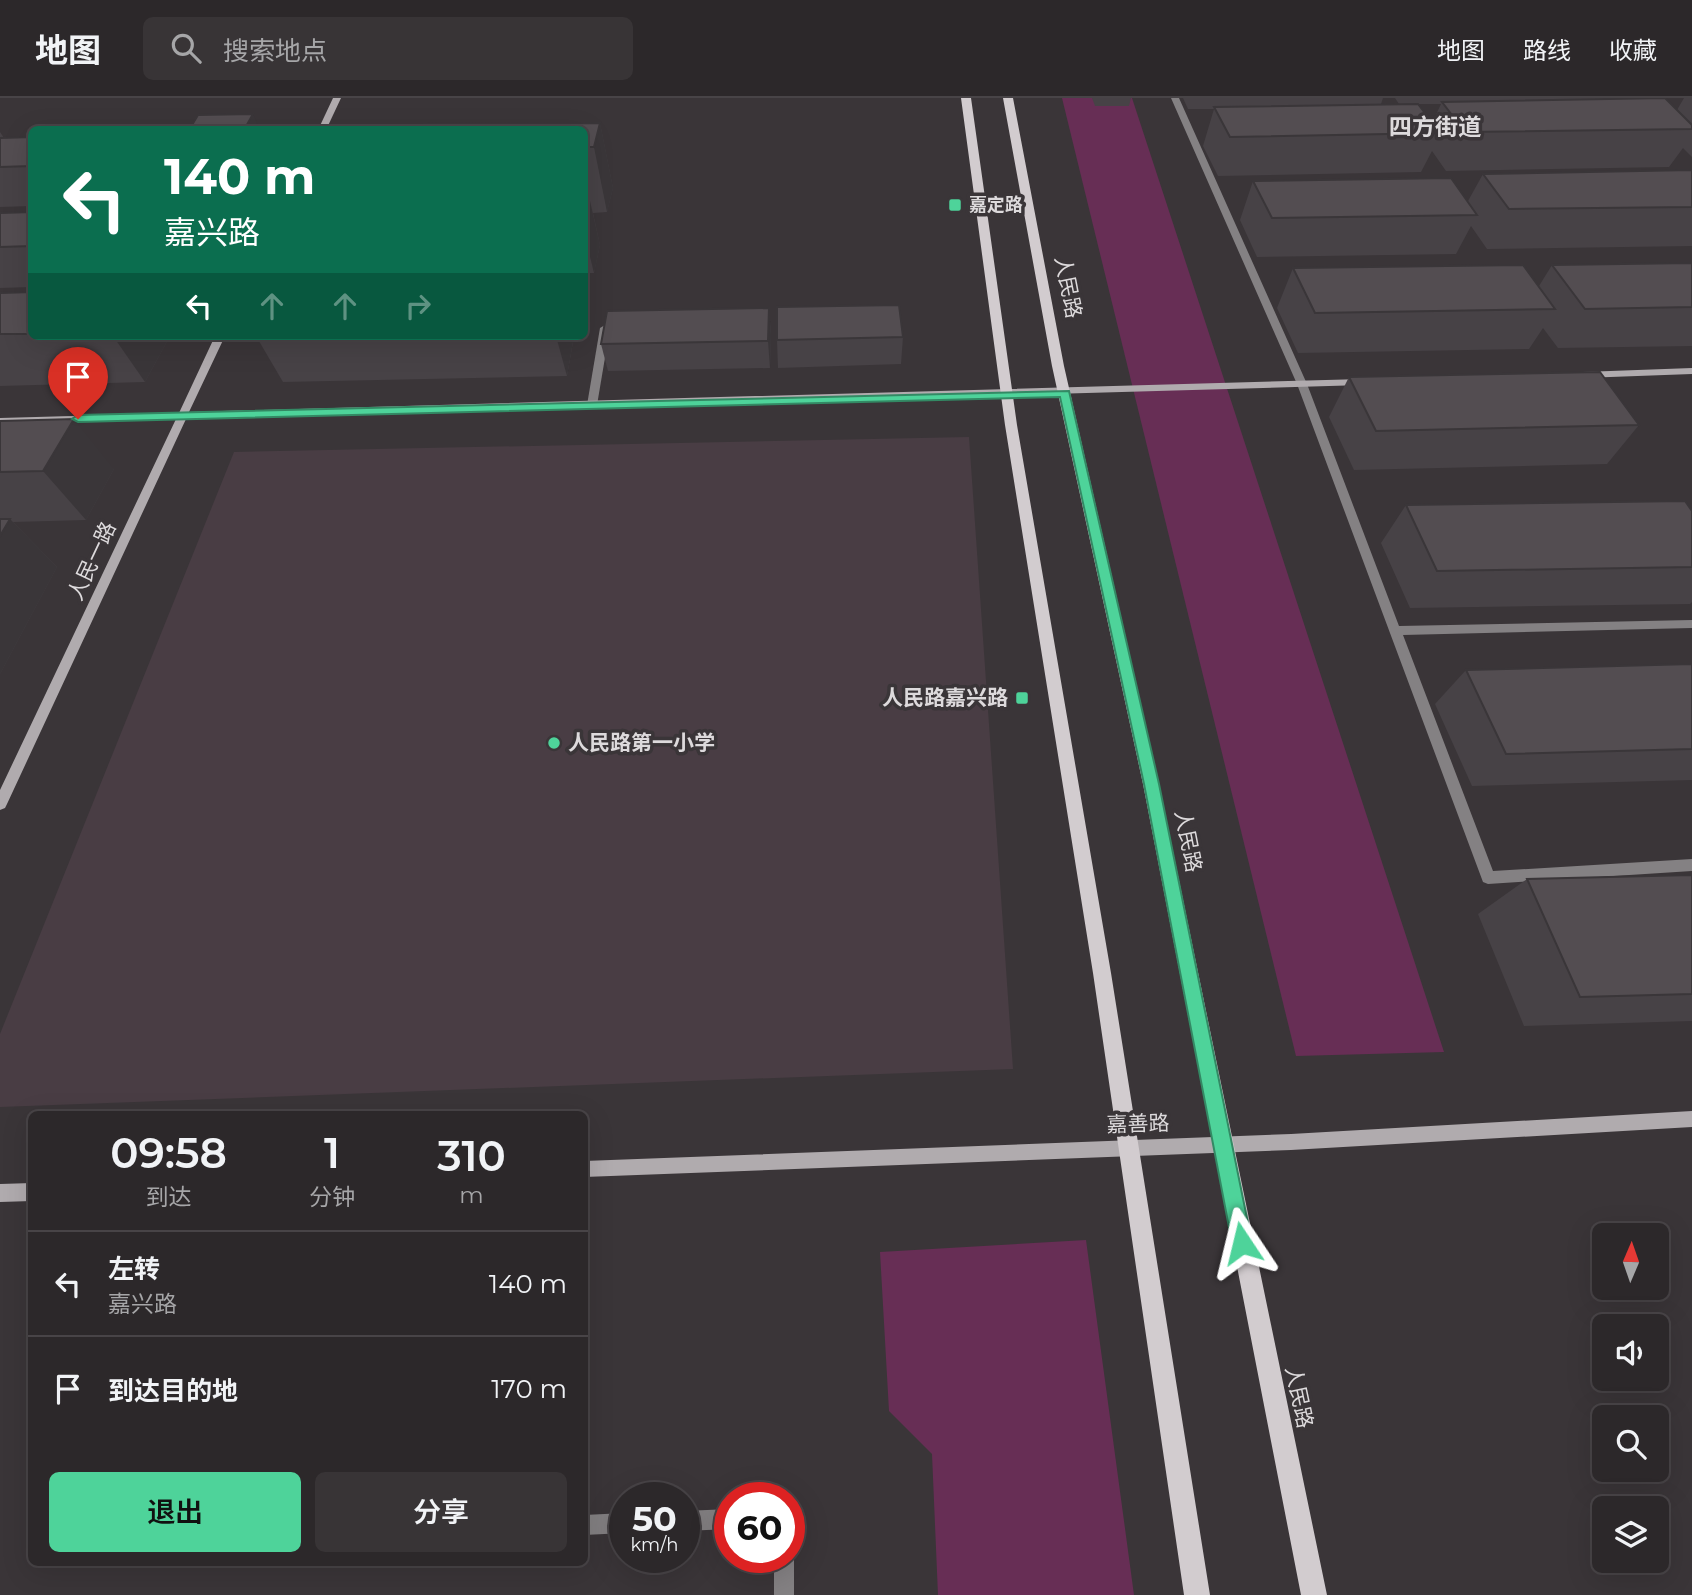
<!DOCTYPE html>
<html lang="zh">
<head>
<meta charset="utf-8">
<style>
  body { margin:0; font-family:Montserrat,"Noto Sans SC",sans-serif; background:#383436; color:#f1f3f6; height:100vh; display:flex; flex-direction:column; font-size:26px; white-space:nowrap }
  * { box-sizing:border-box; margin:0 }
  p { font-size:23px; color:#a6a6a8 }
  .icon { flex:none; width:38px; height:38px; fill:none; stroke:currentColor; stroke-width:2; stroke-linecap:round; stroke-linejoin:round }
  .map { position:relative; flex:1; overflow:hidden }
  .details { position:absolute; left:28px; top:1013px; width:560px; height:455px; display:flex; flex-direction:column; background:#2c282a; border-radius:10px; box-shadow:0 7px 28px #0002,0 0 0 2px #484447 }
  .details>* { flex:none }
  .banner { position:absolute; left:28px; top:28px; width:560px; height:214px; border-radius:10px; box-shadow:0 7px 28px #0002,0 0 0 2px #484447; background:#0b6e4f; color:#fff; overflow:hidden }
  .needle { width:46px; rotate:2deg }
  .fabs { position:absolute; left:1592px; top:1125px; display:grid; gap:14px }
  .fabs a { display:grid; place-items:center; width:77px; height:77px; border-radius:10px; background:#2c282a; box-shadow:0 7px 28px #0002,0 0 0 2px #484447; font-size:35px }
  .speed { position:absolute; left:609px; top:1384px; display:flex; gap:14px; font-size:35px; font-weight:700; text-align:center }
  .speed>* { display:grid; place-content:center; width:91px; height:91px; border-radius:50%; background:#2c282a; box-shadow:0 7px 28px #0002,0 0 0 2px #484447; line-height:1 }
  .speed small { font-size:18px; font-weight:400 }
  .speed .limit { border:10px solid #d22; background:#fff; color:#111 }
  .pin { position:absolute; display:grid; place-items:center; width:60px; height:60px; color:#fff; margin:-72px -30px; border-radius:50% 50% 50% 0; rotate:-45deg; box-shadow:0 0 7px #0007 }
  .pin .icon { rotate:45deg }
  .me { position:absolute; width:77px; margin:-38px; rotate:350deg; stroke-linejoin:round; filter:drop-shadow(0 0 5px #0008) }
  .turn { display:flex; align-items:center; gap:24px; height:147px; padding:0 21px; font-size:32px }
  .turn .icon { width:91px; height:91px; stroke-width:2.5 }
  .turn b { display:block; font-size:49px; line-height:60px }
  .lanes { display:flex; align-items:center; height:66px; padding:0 21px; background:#0003; justify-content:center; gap:35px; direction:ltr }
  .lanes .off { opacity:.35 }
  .eta { display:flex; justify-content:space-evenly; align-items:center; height:119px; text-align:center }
  .eta b { font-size:42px; font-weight:600; line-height:49px }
  .primary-button { display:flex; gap:14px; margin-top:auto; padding:14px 21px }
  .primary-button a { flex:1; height:80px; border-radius:10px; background:#4ed39a; color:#111; font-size:28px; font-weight:600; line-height:80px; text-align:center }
  .primary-button a+a { background:#383436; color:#f1f3f6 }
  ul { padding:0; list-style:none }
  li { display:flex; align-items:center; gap:21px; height:105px; padding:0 21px; border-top:2px solid #484447 }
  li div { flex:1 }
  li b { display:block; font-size:26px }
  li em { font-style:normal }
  header { display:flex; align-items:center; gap:42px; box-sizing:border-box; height:98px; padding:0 35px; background:#2c282a; border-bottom:2px solid #484447 }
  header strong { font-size:33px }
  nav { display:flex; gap:38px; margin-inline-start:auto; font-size:24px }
  .search { width:490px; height:63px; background:#383436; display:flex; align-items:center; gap:18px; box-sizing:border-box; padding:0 24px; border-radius:10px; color:#a6a6a8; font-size:26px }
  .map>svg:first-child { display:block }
</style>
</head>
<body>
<header>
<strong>地图</strong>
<div class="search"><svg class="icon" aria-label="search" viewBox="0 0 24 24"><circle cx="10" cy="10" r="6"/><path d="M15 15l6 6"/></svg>搜索地点</div>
<nav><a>地图</a><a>路线</a><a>收藏</a></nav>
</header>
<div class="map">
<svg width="1692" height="1497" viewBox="0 0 1692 1497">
  <rect width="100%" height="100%" fill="#3a3538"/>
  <polygon fill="#493d44" points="969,339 1013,971 0,1009 0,936 234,354"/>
  <g fill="#672e55">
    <polygon points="1062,0 1132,0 1444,954 1296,958"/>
    <polygon points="1086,1142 1134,1497 938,1497 932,1356 889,1313 880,1154"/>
  </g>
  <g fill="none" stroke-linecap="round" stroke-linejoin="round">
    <g fill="#848183" fill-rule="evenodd">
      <polygon points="605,227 610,230 597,307 592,310 587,307 600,230"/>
      <polygon points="730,1411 730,1431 684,1433 684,1413"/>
      <polygon points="625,1415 625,1435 584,1437 584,1417"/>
      <polygon points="789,1452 794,1460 794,1497 774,1497 774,1460 789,1460"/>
    </g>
    <polygon fill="#848183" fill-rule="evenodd" points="1171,0 1179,0 1307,286 1399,528 1692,522 1692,530 1403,537 1493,773 1692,761 1692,773 1488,786 1483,784 1297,286"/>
    <g fill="#b0abae" fill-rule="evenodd">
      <polygon points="333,0 341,0 326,32 318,32"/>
      <polygon points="215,238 225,238 189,314 1363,281 1368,284 1363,287 186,321 7,706 5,710 0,712 0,692 176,321 0,326 0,320 179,315"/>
      <polygon points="1692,270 1692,276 1583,280 1578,277 1583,274"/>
      <polygon points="1692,1013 1692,1029 1291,1052 584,1079 584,1063 1291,1036"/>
      <polygon points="32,1085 32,1103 0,1104 0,1086"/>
    </g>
    <g fill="#d2cccf" fill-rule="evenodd">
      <polygon points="961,0 971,0 1017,327 1111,875 1210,1497 1184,1497 1093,875 1005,327"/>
      <polygon points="1003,0 1013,0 1064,268 1159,686 1327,1497 1301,1497 1143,686 1052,268"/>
    </g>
  </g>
  <g fill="#474246" fill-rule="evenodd">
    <polygon points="1092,0 1131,0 1129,8 1095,8"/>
    <path d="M1183 0H1383L1381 6H1399L1395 0H1610L1609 1 1677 12 1684 0H1692V59L1683 50 1669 69 1446 73 1432 53 1421 74 1218 78 1203 48 1214 11H1188ZM1418 6H1441L1432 25Z"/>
    <polygon points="600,25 613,90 607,114 593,115 600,147 594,175 584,175 584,32"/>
    <polygon points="0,34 4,40 32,39 32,108 0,109"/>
    <polygon points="1692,72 1692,148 1487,151 1471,128 1456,156 1257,159 1240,122 1253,83 1468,103 1483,76"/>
    <polygon points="32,114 32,189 0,190 0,115"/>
    <polygon points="1692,165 1692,248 1558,250 1543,230 1529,251 1298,255 1277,210 1293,170 1539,188 1552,167"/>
    <polygon points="32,194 32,238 170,238 145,284 0,288 0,195"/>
    <polygon points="769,210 771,237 770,270 608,273 601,246"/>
    <polygon points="256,238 574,238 574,239 567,278 283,284"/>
    <polygon points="903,239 901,266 778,270 777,242"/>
    <polygon points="1349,279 1639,327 1607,366 1354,372 1329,319"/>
    <polygon points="0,323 114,371 86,422 13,424 57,469 0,576"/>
    <polygon points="1406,407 1691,412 1692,411 1692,504 1690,506 1410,510 1381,445"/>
    <polygon points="1692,566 1692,682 1472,688 1435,606 1466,572"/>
    <polygon points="1692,777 1692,923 1524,928 1478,816 1527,781"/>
  </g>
  <g fill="#3a3639">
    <polygon points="253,16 260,32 244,32"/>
    <polygon points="600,25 613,90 607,114 594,49"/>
    <polygon points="585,81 600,147 594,175 584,134"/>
    <polygon points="769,210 771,237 770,270 768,243"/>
    <polygon points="113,238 170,238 145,284"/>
    <polygon points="556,238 574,238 567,278"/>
    <polygon points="74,321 114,371 86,422 43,373"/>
    <polygon points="10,421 57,469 0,576 0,438"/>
  </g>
  <g fill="#534d51" stroke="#3a3639" stroke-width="2">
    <polygon points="1665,0 1692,27 1692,31 1465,34 1442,4"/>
    <polygon points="1418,6 1440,35 1230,39 1214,9"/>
    <polygon points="253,16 244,32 189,32 198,17"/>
    <polygon points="600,25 594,49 584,49 584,32 421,32 423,26"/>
    <polygon points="32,39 32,68 0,69 0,40"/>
    <polygon points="1692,72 1692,109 1509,111 1483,76"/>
    <polygon points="1451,80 1477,117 1272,120 1253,83"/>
    <polygon points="32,114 32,148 0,149 0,115"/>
    <polygon points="1692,165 1692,209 1585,211 1552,167"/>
    <polygon points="1523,167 1555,211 1315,215 1293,170"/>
    <polygon points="32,194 32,236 0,236 0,195"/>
    <polygon points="899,207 903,239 777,242 777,209"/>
    <polygon points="769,210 768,243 601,246 607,213"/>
    <polygon points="1600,274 1639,327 1376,333 1349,279"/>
    <polygon points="74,321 43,373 0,374 0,323"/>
    <polygon points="1685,403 1692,413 1692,469 1437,473 1406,407"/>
    <polygon points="0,421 10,421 0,438"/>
    <polygon points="1692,566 1692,651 1506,656 1466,572"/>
    <polygon points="1692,777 1692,896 1580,899 1527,781"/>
  </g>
  <polygon fill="#4ed39a" stroke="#338964" stroke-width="2" points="1069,293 1159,686 1252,1145 1249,1152 1242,1155 1235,1152 1232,1145 1144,686 1060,299 78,324 72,321 78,317"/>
  <g fill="#4ed39a" stroke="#3a3538" stroke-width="2.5">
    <rect x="948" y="100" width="14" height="14" rx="3.5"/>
    <rect x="1015" y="593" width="14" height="14" rx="3.5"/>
    <circle cx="554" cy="645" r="7"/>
  </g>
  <g text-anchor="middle" stroke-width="7" stroke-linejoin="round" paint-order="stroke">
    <g font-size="18" font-weight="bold" fill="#dddadc" stroke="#3a3538" text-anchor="start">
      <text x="969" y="113">嘉定路</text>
    </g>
    <g font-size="21" fill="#dddadc" stroke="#3a3538">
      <text transform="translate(1068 189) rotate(79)" y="7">人民路</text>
      <text transform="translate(92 463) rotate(-65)" y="7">人民一路</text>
      <text transform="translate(1188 743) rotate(79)" y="7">人民路</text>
      <text transform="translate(1138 1026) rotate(-2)" y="7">嘉善路</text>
      <text transform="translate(1299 1299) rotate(78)" y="7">人民路</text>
    </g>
    <g font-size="21" font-weight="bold" fill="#dddadc" stroke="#3a3538" text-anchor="end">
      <text x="1008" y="607">人民路嘉兴路</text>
      <text x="568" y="652" text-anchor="start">人民路第一小学</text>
    </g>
    <g font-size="23" font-weight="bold" fill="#dddadc" stroke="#3a3538">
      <text x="1435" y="37">四方街道</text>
    </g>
  </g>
</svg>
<div class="fabs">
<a><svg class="needle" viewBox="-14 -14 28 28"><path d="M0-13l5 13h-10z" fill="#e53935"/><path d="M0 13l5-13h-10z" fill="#a6a6a8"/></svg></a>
<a><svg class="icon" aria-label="sound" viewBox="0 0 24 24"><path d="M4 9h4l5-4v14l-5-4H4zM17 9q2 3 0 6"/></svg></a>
<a><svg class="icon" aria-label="search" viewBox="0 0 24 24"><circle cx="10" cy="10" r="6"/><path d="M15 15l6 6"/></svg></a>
<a><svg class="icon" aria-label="layers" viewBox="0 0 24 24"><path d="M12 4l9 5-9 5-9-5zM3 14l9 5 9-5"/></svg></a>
</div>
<div class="speed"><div>50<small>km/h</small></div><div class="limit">60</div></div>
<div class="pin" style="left:78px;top:321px;background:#d93025"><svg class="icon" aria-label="arrive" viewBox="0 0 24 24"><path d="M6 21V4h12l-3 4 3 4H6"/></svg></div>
<svg class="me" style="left:1242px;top:1145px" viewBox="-20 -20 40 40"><path d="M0-17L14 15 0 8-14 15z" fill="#4ed39a" stroke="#fff" stroke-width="4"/></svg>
<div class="banner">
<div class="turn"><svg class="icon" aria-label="left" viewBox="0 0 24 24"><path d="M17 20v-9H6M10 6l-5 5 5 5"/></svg><div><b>140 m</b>嘉兴路</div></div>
<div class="lanes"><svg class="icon" aria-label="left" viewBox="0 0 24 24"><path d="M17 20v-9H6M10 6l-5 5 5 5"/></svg><svg class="icon off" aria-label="ahead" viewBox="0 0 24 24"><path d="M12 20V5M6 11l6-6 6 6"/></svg><svg class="icon off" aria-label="ahead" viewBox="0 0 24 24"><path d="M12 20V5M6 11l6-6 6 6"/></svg><svg class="icon off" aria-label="right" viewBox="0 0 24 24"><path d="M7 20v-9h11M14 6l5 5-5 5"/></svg></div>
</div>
<section class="details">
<div class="eta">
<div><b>09:58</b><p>到达</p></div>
<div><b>1</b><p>分钟</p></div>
<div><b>310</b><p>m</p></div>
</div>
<ul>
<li><svg class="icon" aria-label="left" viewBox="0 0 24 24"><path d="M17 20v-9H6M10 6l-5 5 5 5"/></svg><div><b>左转</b><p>嘉兴路</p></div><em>140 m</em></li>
<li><svg class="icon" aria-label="arrive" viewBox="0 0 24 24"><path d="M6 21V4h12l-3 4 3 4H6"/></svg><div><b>到达目的地</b></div><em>170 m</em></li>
</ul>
<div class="primary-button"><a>退出</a><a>分享</a></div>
</section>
</div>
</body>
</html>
